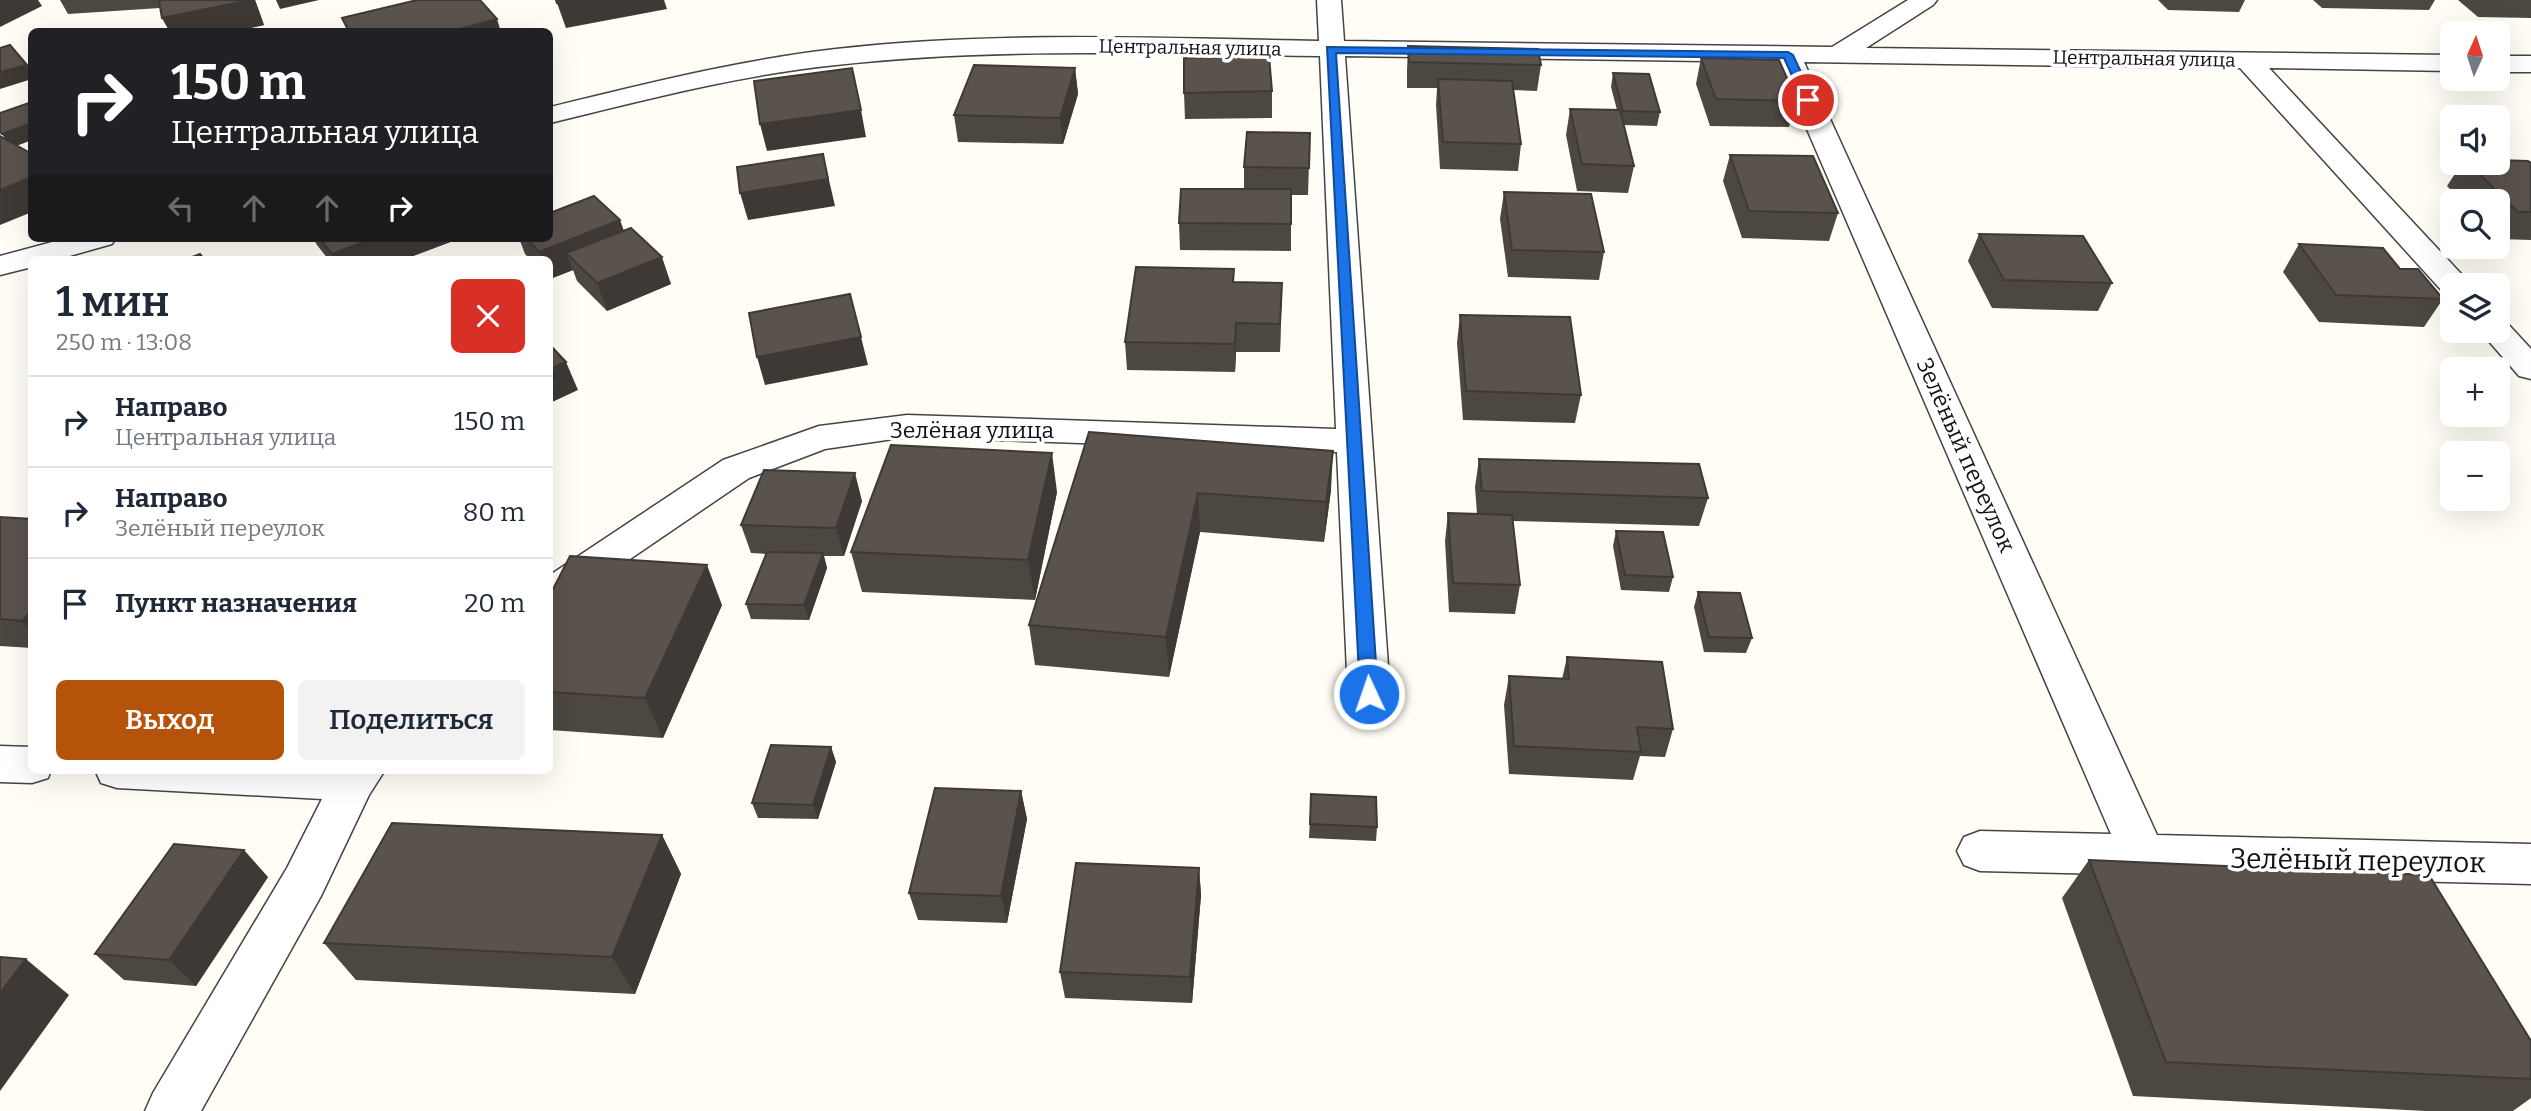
<!DOCTYPE html>
<html lang="ru">
<head>
<meta charset="utf-8">
<style>
  body { margin:0; font-family:Bitter,serif; background:#f2f2f3; color:#1f2937; height:100vh; display:flex; flex-direction:column; font-size:26px; white-space:nowrap }
  * { box-sizing:border-box; margin:0 }
  p { font-size:23px; color:#747a83 }
  .icon { flex:none; width:38px; height:38px; fill:none; stroke:currentColor; stroke-width:2; stroke-linecap:round; stroke-linejoin:round }
  .map { position:relative; flex:1; overflow:hidden }
  .details { position:absolute; left:28px; top:256px; width:525px; height:518px; display:flex; flex-direction:column; background:#fff; border-radius:10px; box-shadow:0 7px 28px #0002 }
  .details>* { flex:none }
  .hud { position:absolute; left:28px; top:28px; width:525px; height:214px; border-radius:10px; box-shadow:0 7px 28px #0002; background:#202124; color:#fff; overflow:hidden }
  .needle { width:46px; rotate:3deg }
  .controls { position:absolute; left:2440px; top:21px; display:grid; gap:14px }
  .controls a { display:grid; place-items:center; width:70px; height:70px; border-radius:10px; background:#fff; box-shadow:0 7px 28px #0002; font-size:35px }
  .pin { position:absolute; display:grid; place-items:center; width:60px; height:60px; color:#fff; margin:-30px; border:4px solid #fff; border-radius:50%; box-shadow:0 2px 7px #0007 }
  .me { position:absolute; width:77px; margin:-38px; rotate:357deg; stroke-linejoin:round; filter:drop-shadow(0 0 5px #0008) }
  .turn { display:flex; align-items:center; gap:24px; height:147px; padding:0 28px; font-size:32px }
  .turn .icon { width:91px; height:91px; stroke-width:2.5 }
  .turn b { display:block; font-size:49px; line-height:60px }
  .lanes { display:flex; align-items:center; height:66px; padding:0 28px; background:#0003; justify-content:center; gap:35px; direction:ltr }
  .lanes .off { opacity:.35 }
  .round { display:grid; place-items:center; flex:none; width:74px; height:74px; border-radius:10px; background:#f2f2f3 }
  .overview { display:flex; align-items:center; justify-content:space-between; height:119px; padding:0 28px }
  h1 { font-size:42px; font-weight:600; line-height:52px }
  .cta { display:flex; gap:14px; margin-top:auto; padding:14px 28px }
  .cta a { flex:1; height:80px; border-radius:10px; background:#b45309; color:#fff; font-size:28px; font-weight:600; line-height:80px; text-align:center }
  .cta a+a { background:#f2f2f3; color:#1f2937 }
  ul { padding:0; list-style:none }
  li { display:flex; align-items:center; gap:21px; height:91px; padding:0 28px; border-top:2px solid #e0e1e3 }
  li div { flex:1 }
  li b { display:block; font-size:26px }
  li em { font-style:normal }
  .map>svg:first-child { display:block }
</style>
</head>
<body>
<div class="map">
<svg width="2531" height="1111" viewBox="0 0 2531 1111">
  <rect width="100%" height="100%" fill="#fffdf5"/>
  <g fill="none" stroke-linecap="round" stroke-linejoin="round">
    <g stroke="#444" stroke-width="3">
      <g id="minor">
        <path d="M1317 0H1341L1344 41 1832 47 1908 0H1937L1933 5 1866 48 2452 55V71L2269 68 2465 278 2470 285H2452V294L2443 292 2240 68 1804 62 2157 835 2531 844V884L1980 871 1964 865 1957 851 1964 837 1980 831 2111 834 1778 62 1345 56 1390 694 1384 706 1369 710 1354 706 1348 694 1337 452 907 437 825 449 749 478 564 604 550 608V575L723 460 819 426 907 415 1336 429 1320 56C1159 54 996 47 836 65 739 75 644 100 550 123V107C644 84 739 60 836 49 996 31 1158 38 1319 41Z"/>
        <rect x="2497" y="56" width="34" height="16"/>
        <polygon points="67,238 116,238 112,244 59,259 32,259 32,267 0,275 0,256"/>
        <polygon points="2497,322 2508,324 2531,349 2531,379 2519,376 2480,331 2497,331"/>
        <polygon points="0,746 32,747 32,770 51,770 48,778 32,783 0,782"/>
        <polygon points="95,770 385,770 369,795 321,896 201,1111 145,1111 153,1093 287,868 322,799 117,788 101,783"/>
      </g>
    </g>
    <use href="#minor" fill="#fff" fill-rule="evenodd"/>
  </g>
  <g fill="#4d4742">
    <polygon points="60,0 255,0 264,25 232,32 170,32 162,18 160,8 68,14"/>
    <polygon points="2158,0 2245,0 2239,12 2168,10"/>
    <polygon points="2313,0 2435,0 2429,10 2322,8"/>
    <polygon points="2458,0 2531,0 2531,18 2478,17"/>
    <polygon points="1408,46 1541,65 1537,91 1513,90 1521,144 1518,171 1440,169 1436,105 1437,88 1407,88 1407,71"/>
    <polygon points="1701,58 1797,101 1789,127 1710,126 1696,84"/>
    <polygon points="1075,68 1078,94 1063,144 958,142 954,115"/>
    <polygon points="1613,73 1660,112 1657,126 1623,125 1634,166 1628,193 1577,191 1566,135 1570,109 1617,110 1611,87"/>
    <polygon points="1272,91 1272,118 1185,119 1184,93"/>
    <polygon points="1310,133 1308,195 1291,195 1291,251 1180,250 1179,223 1244,189 1244,167"/>
    <polygon points="1730,155 1838,213 1829,241 1742,238 1723,181"/>
    <polygon points="2462,163 2531,163 2531,240 2499,239 2497,237 2497,201 2462,201 2447,186"/>
    <polygon points="1504,192 1604,252 1599,280 1508,277 1500,219"/>
    <polygon points="624,231 671,284 607,311 577,281 573,270 550,279 550,259 530,259 525,254 519,238 550,238"/>
    <polygon points="1979,234 2112,283 2098,311 1992,308 1968,261"/>
    <polygon points="313,238 461,238 405,259 328,259 317,245"/>
    <polygon points="2299,244 2400,269 2443,299 2424,327 2319,322 2283,272"/>
    <polygon points="1234,282 1282,283 1280,352 1236,352 1235,372 1127,370 1125,342"/>
    <polygon points="1460,315 1581,395 1575,423 1463,420 1457,343"/>
    <polygon points="1089,432 1331,490 1324,542 1200,532 1169,677 1035,665 1029,625"/>
    <polygon points="1479,459 1708,498 1699,526 1513,521 1520,585 1515,614 1449,612 1445,541 1448,513 1477,514 1475,487"/>
    <polygon points="1057,492 1035,600 862,592 851,552"/>
    <polygon points="862,501 844,556 824,556 827,568 809,620 751,619 746,604 766,554 751,553 741,525"/>
    <polygon points="0,517 32,519 32,648 0,646"/>
    <polygon points="1616,531 1673,577 1669,592 1621,590 1613,546"/>
    <polygon points="1698,592 1752,638 1746,653 1704,652 1694,607"/>
    <polygon points="550,595 722,605 663,738 550,730"/>
    <polygon points="1567,657 1673,729 1665,757 1640,756 1633,780 1509,774 1504,705 1509,676 1562,679"/>
    <polygon points="831,747 836,762 818,819 758,818 752,803"/>
    <polygon points="1021,791 1027,819 1007,923 918,920 909,893"/>
    <polygon points="1311,794 1377,827 1376,841 1309,838"/>
    <polygon points="662,835 681,874 635,994 356,980 324,943"/>
    <polygon points="2089,860 2531,1041 2531,1098 2513,1111 2426,1111 2133,1096 2062,898"/>
    <polygon points="1199,868 1201,895 1192,1003 1065,998 1060,972"/>
    <polygon points="268,877 196,986 124,980 95,954"/>
  </g>
  <g fill="#3f3936">
    <polygon points="0,0 38,0 42,6 0,27"/>
    <polygon points="250,0 255,0 264,25 232,32 170,32 162,18"/>
    <polygon points="276,0 319,0 280,9"/>
    <polygon points="573,0 664,0 667,9 566,28 557,3"/>
    <polygon points="497,19 501,32 449,32"/>
    <polygon points="27,65 32,72 32,79 0,89 0,72"/>
    <polygon points="1075,68 1078,94 1063,144 1060,118"/>
    <polygon points="861,110 866,137 767,151 760,124"/>
    <polygon points="32,123 32,140 11,148 2,134"/>
    <polygon points="823,154 835,206 748,220 740,193"/>
    <polygon points="32,177 32,212 0,225 0,190"/>
    <polygon points="620,220 630,247 566,253 573,270 550,279 550,259 542,259 539,252"/>
    <polygon points="374,238 461,238 405,259 335,259 332,254"/>
    <polygon points="662,257 671,284 607,311 597,283"/>
    <polygon points="1282,283 1281,311 1280,352 1280,324"/>
    <polygon points="1236,323 1236,352 1235,372 1235,344"/>
    <polygon points="861,337 868,365 765,385 757,357"/>
    <polygon points="566,362 578,390 550,403 550,369"/>
    <polygon points="1333,451 1331,490 1324,542 1326,502"/>
    <polygon points="1052,453 1057,492 1035,600 1028,560"/>
    <polygon points="855,473 862,501 844,556 836,528"/>
    <polygon points="1198,493 1200,532 1169,677 1166,637"/>
    <polygon points="823,553 827,568 809,620 804,605"/>
    <polygon points="707,565 722,605 663,738 645,698"/>
    <polygon points="32,611 32,631 22,621"/>
    <polygon points="831,747 836,762 818,819 813,805"/>
    <polygon points="1021,791 1027,819 1007,923 1001,896"/>
    <polygon points="662,835 681,874 635,994 612,957"/>
    <polygon points="244,850 268,877 196,986 169,960"/>
    <polygon points="1199,868 1201,895 1192,1003 1190,977"/>
    <polygon points="26,959 69,995 0,1091 0,993"/>
  </g>
  <g fill="#5a524d" stroke="#3f3936" stroke-width="2">
    <polygon points="163,0 250,0 162,18 159,1"/>
    <polygon points="417,0 480,0 497,19 449,32 349,32 342,18"/>
    <polygon points="556,0 573,0 557,3"/>
    <polygon points="10,45 27,65 0,72 0,48"/>
    <polygon points="1408,46 1538,49 1541,65 1409,62"/>
    <polygon points="1269,56 1272,91 1184,93 1184,58"/>
    <polygon points="1701,58 1779,60 1797,101 1716,99"/>
    <polygon points="974,65 1075,68 1060,118 954,115"/>
    <polygon points="852,68 861,110 760,124 754,81"/>
    <polygon points="1613,73 1649,74 1660,112 1623,111"/>
    <polygon points="1438,79 1512,81 1521,144 1443,142"/>
    <polygon points="32,102 32,123 2,134 0,132 0,113"/>
    <polygon points="1570,109 1620,110 1634,166 1582,164"/>
    <polygon points="1247,132 1310,133 1309,168 1244,167"/>
    <polygon points="0,136 32,154 32,177 0,190"/>
    <polygon points="823,154 828,179 740,193 737,167"/>
    <polygon points="1730,155 1813,156 1838,213 1749,211"/>
    <polygon points="2497,160 2528,161 2531,163 2531,212 2518,212 2468,163 2497,163"/>
    <polygon points="1181,189 1291,189 1291,224 1179,223"/>
    <polygon points="1504,192 1591,194 1604,252 1512,250"/>
    <polygon points="594,196 620,220 539,252 526,238 550,238 550,213"/>
    <polygon points="631,228 662,257 597,283 566,253"/>
    <polygon points="1979,234 2083,236 2112,283 2004,280"/>
    <polygon points="319,238 374,238 332,254"/>
    <polygon points="2299,244 2383,248 2400,269 2418,269 2443,299 2336,295"/>
    <polygon points="200,254 204,259 187,259"/>
    <polygon points="1136,267 1234,269 1233,282 1282,283 1280,324 1236,323 1235,344 1125,342"/>
    <polygon points="850,294 861,337 757,357 749,313"/>
    <polygon points="1460,315 1570,317 1581,395 1466,391"/>
    <polygon points="550,345 566,362 550,369"/>
    <polygon points="1089,432 1333,451 1326,502 1198,493 1166,637 1029,625"/>
    <polygon points="891,445 1052,453 1028,560 851,552"/>
    <polygon points="1479,459 1699,464 1708,498 1482,491"/>
    <polygon points="764,470 855,473 836,528 741,525"/>
    <polygon points="1448,513 1512,515 1520,585 1453,583"/>
    <polygon points="0,517 32,519 32,611 22,621 0,619"/>
    <polygon points="1616,531 1663,532 1673,577 1625,575"/>
    <polygon points="767,552 823,553 804,605 746,604"/>
    <polygon points="570,556 707,565 645,698 550,692 550,595"/>
    <polygon points="1698,592 1740,593 1752,638 1709,637"/>
    <polygon points="1567,657 1662,662 1673,729 1637,727 1641,752 1514,746 1509,676 1569,679"/>
    <polygon points="771,745 831,747 813,805 752,803"/>
    <polygon points="935,788 1021,791 1001,896 909,893"/>
    <polygon points="1311,794 1376,797 1377,827 1310,824"/>
    <polygon points="392,823 662,835 612,957 324,943"/>
    <polygon points="174,844 244,850 169,960 95,954"/>
    <polygon points="2089,860 2429,875 2531,1041 2531,1079 2166,1062"/>
    <polygon points="1076,863 1199,868 1190,977 1060,972"/>
    <polygon points="0,957 26,959 0,993"/>
  </g>
  <polygon fill="#1a73e8" stroke="#114b97" stroke-width="2" points="1327,47 1788,52 1793,55 1814,100 1804,102 1784,58 1336,53 1378,694 1375,699 1363,699 1360,694"/>
  <g text-anchor="middle" stroke-width="7" stroke-linejoin="round" paint-order="stroke">
    <g font-size="19" fill="#111" stroke="#fff">
      <text transform="translate(1190 47) rotate(1)" y="7">Центральная улица</text>
      <text transform="translate(2144 58) rotate(1)" y="7">Центральная улица</text>
    </g>
    <g font-size="23" fill="#111" stroke="#fff">
      <text x="972" y="438">Зелёная улица</text>
      <text transform="translate(1966 455) rotate(66)" y="8">Зелёный переулок</text>
    </g>
    <g font-size="28" fill="#111" stroke="#fff">
      <text transform="translate(2358 860) rotate(1)" y="10">Зелёный переулок</text>
    </g>
  </g>
</svg>
<div class="controls">
<a><svg class="needle" viewBox="-14 -14 28 28"><path d="M0-13l5 13h-10z" fill="#e53935"/><path d="M0 13l5-13h-10z" fill="#747a83"/></svg></a>
<a><svg class="icon" aria-label="sound" viewBox="0 0 24 24"><path d="M4 9h4l5-4v14l-5-4H4zM17 9q2 3 0 6"/></svg></a>
<a><svg class="icon" aria-label="search" viewBox="0 0 24 24"><circle cx="10" cy="10" r="6"/><path d="M15 15l6 6"/></svg></a>
<a><svg class="icon" aria-label="layers" viewBox="0 0 24 24"><path d="M12 4l9 5-9 5-9-5zM3 14l9 5 9-5"/></svg></a>
<a>+</a>
<a>−</a>
</div>
<div class="pin" style="left:1808px;top:100px;background:#d93025"><svg class="icon" aria-label="arrive" viewBox="0 0 24 24"><path d="M6 21V4h12l-3 4 3 4H6"/></svg></div>
<svg class="me" style="left:1369px;top:694px" viewBox="-20 -20 40 40"><circle r="17" fill="#1a73e8" stroke="#fff" stroke-width="3"/><path d="M0-11L8 9 0 5-8 9z" fill="#fff"/></svg>
<div class="hud">
<div class="turn"><svg class="icon" aria-label="right" viewBox="0 0 24 24"><path d="M7 20v-9h11M14 6l5 5-5 5"/></svg><div><b>150 m</b>Центральная улица</div></div>
<div class="lanes"><svg class="icon off" aria-label="left" viewBox="0 0 24 24"><path d="M17 20v-9H6M10 6l-5 5 5 5"/></svg><svg class="icon off" aria-label="ahead" viewBox="0 0 24 24"><path d="M12 20V5M6 11l6-6 6 6"/></svg><svg class="icon off" aria-label="ahead" viewBox="0 0 24 24"><path d="M12 20V5M6 11l6-6 6 6"/></svg><svg class="icon" aria-label="right" viewBox="0 0 24 24"><path d="M7 20v-9h11M14 6l5 5-5 5"/></svg></div>
</div>
<section class="details">
<div class="overview"><div><h1>1 мин</h1><p>250 m · 13:08</p></div><a class="round" style="background:#d93025;color:#fff"><svg class="icon" aria-label="close" viewBox="0 0 24 24"><path d="M6 6l12 12M18 6L6 18"/></svg></a></div>
<ul>
<li><svg class="icon" aria-label="right" viewBox="0 0 24 24"><path d="M7 20v-9h11M14 6l5 5-5 5"/></svg><div><b>Направо</b><p>Центральная улица</p></div><em>150 m</em></li>
<li><svg class="icon" aria-label="right" viewBox="0 0 24 24"><path d="M7 20v-9h11M14 6l5 5-5 5"/></svg><div><b>Направо</b><p>Зелёный переулок</p></div><em>80 m</em></li>
<li><svg class="icon" aria-label="arrive" viewBox="0 0 24 24"><path d="M6 21V4h12l-3 4 3 4H6"/></svg><div><b>Пункт назначения</b></div><em>20 m</em></li>
</ul>
<div class="cta"><a>Выход</a><a>Поделиться</a></div>
</section>
</div>
</body>
</html>
